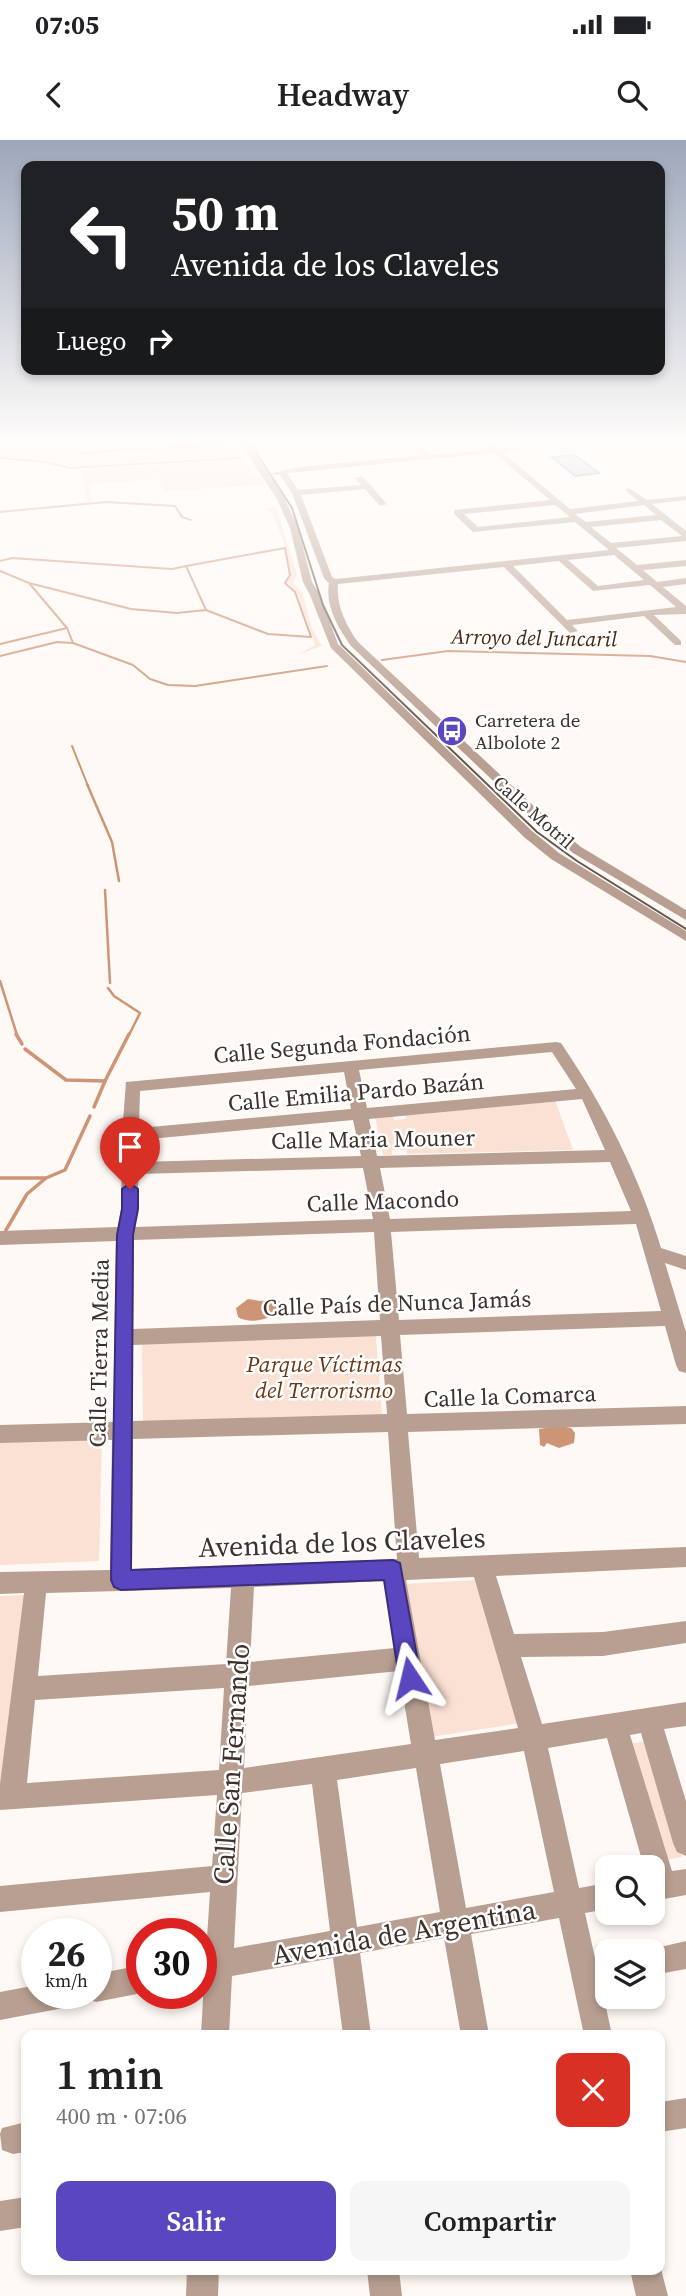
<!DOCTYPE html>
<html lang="es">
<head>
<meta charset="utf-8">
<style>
  body { margin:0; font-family:"Source Serif 4",serif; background:#f6f6f6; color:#202124; height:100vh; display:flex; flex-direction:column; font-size:26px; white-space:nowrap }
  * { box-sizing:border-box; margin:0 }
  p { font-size:23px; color:#757577 }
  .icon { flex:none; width:38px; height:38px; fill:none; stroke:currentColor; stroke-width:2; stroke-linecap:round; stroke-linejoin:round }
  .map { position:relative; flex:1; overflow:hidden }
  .side { position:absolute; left:21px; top:1890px; width:644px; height:245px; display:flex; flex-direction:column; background:#fff; border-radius:14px; box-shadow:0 4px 10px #0003 }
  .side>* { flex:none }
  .hud { position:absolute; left:21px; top:21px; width:644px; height:214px; border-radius:14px; box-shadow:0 4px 10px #0003; background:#202124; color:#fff; overflow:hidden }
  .tools { position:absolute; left:595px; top:1715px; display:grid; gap:14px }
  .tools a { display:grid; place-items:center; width:70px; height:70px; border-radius:14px; background:#fff; box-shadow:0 4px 10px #0003; font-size:35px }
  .speed { position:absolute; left:21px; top:1778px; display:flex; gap:14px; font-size:35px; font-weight:700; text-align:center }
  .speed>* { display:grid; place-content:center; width:91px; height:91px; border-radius:50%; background:#fff; box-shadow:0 4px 10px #0003; line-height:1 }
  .speed small { font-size:18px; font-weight:400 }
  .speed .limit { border:10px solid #d22; background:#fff; color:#111 }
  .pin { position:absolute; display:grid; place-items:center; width:60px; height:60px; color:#fff; margin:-72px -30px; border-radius:50% 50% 50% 0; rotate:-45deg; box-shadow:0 0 7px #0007 }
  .pin .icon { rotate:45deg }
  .me { position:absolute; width:77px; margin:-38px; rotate:350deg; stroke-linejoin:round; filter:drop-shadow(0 0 5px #0008) }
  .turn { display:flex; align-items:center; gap:24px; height:147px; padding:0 35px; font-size:32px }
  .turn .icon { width:91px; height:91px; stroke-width:2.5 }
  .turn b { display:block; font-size:49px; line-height:60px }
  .then { display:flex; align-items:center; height:66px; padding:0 35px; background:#0003; gap:14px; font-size:26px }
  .round { display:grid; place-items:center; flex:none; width:74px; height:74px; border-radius:14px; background:#f6f6f6 }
  .overview { display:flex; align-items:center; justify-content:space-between; height:119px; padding:0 35px }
  h1 { font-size:42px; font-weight:600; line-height:52px }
  .action { display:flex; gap:14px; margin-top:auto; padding:14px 35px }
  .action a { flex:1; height:80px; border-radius:14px; background:#5a47bf; color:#fff; font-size:28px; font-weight:600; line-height:80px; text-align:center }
  .action a+a { background:#f6f6f6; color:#202124 }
  .status { display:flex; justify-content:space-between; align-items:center; height:49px; padding:0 35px; background:#fff; direction:ltr }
  .status svg { height:19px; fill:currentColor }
  header { display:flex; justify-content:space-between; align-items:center; height:91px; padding:0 35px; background:#fff; font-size:32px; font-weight:600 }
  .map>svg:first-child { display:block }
</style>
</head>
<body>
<div class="status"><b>07:05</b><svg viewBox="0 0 49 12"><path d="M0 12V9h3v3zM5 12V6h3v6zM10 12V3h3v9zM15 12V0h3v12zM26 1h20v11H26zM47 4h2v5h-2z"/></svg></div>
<header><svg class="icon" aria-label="back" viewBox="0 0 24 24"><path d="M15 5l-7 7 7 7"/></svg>Headway<svg class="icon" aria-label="search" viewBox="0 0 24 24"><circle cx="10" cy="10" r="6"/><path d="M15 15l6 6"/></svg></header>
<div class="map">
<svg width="686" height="2156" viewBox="0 0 686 2156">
  <rect width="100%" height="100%" fill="#fff9f5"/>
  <g fill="#fae1d4">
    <polygon points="28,300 233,300 75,310 80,314 234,305 243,317 145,321 102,327 73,326 51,320 0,317 0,306 29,304"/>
    <polygon points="244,319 252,333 259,336 265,345 163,351 159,339 89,344 92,362 79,363 86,361 82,330"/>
    <polygon points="276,367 297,434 293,443 302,452 312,489 322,506 297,515 315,505 296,452 287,442 291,434 285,405 272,372 264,369"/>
    <polygon points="555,960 573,1010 407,1014 406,1010 392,1010 392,1015 383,1015 375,976 393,975 394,980 406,979 405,974"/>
    <polygon points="376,1195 382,1276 143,1283 142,1204"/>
    <polygon points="102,1298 99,1421 0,1425 0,1301"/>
    <polygon points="476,1440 521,1583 431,1597 403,1444"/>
    <polygon points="26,1455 0,1647 0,1456"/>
    <polygon points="647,1601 682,1717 664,1720 630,1604"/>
  </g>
  <g fill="#cd9475">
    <path d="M248 1159 260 1161 275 1159 282 1163V1169C272 1179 251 1185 238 1177L236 1168Z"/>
    <polygon points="560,1286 571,1288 575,1293 574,1303 559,1308 547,1303 544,1307 540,1305 539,1289"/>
  </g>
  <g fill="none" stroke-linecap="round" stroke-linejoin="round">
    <g stroke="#cd9475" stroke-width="2">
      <polyline points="0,318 46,322 71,328 240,318"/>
      <polyline points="0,372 106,362 175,366 182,377 191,380"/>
      <polygon points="285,408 290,435 285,443 295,452 311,497 268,494 206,470 186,426"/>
      <polyline points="0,421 12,418 172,429 186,426"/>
      <polyline points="0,431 29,443 67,488 73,503"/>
      <polyline points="29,443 131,469 177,473 206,470"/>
      <polyline points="0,504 67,488"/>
      <polyline points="0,516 57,502 73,503 133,525 150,539 168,545 195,546 327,526"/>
      <polyline points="382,520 448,511 650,516 686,522"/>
      <polyline points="72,606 88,646"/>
    </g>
    <g stroke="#cd9475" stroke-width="2.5">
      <polyline points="87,644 112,702 119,741"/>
      <polyline points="105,750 110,843"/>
      <polyline points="0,841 17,895"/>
      <polyline points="108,848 114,856 140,873 129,895"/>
    </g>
    <g stroke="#cd9475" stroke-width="3.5">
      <polyline points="16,894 22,904"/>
      <polyline points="25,909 66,940 105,941 94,967"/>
      <polyline points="105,941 129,894"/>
      <polyline points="0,1038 46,1038 27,1054 6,1090"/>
      <polyline points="46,1038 65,1030 90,976"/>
    </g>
  </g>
  <polygon fill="#b6b6d3" stroke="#6f6f89" stroke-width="2" points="575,315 599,333 575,336 552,317"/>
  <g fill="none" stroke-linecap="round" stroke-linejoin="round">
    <g fill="#b89f91" fill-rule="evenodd">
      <polygon points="238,300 247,301 285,359 298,388 312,442 320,455 338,504 532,691 559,713 686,791 686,801 551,719 524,697 331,508 310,455 303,442 290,388 277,359 241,305 81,314 77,312"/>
      <polygon points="275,300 303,300 260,305 256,303"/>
      <path d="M408 300H415L430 315 490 309 480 300H487L497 308 616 300 502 312 570 369 638 361 625 350 629 348 647 360 686 356V360L652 364 686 391V401L616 408 637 425 686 420V426L643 430 657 442 686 438V444L663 447 686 466V474L654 475 681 501V505H675L644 476 572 485 578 491 570 493 504 427 338 444C336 465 346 485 358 502L554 685 581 707 686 770V780L573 713 546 691 351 506C338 488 325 466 329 443L324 438 292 353 280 335 268 334 299 327 423 315ZM494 313 550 360 454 370V374L473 392 575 382 609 410 336 439 332 437 301 355 365 349 380 366 387 364 362 336 355 338 361 345 298 350 287 333ZM555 365 570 377 478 387 464 374ZM644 365 656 375 586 382 575 374ZM661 380 682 396 611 403 591 387ZM614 415 644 440 598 446 568 420ZM559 421 593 451 650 445 676 467 567 480 513 426Z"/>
      <polygon points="675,300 686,300 686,305"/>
      <path d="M556 902 561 903C604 966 639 1035 661 1108L686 1116V1130L665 1123 686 1192V1233L679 1231 676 1225 665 1186 400 1195 407 1274 686 1266V1284L408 1292 419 1418 686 1407V1427L496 1436 514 1494 603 1492 686 1481V1503L603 1516 521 1517 542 1584 686 1562V1586L664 1589 686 1661V1716L677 1712 673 1703 641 1593 630 1595 672 1731 686 1729V1755L653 1761V1727H644L607 1598 548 1608 579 1748 607 1743V1769L585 1773 595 1818 607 1815V1843L601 1844 612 1895H584L559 1778 471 1794 489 1895H461L444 1798 360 1813 371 1895H343L333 1818 232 1836 229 1895H201L204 1841 201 1842V1814L206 1813 210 1752 0 1772V1746L212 1726 217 1655 0 1670V1644L24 1453 0 1454V1432L110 1430 112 1300 0 1303V1285L113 1282 116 1101 0 1105V1091L118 1087 121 1069 122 995 126 942ZM552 912 576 949 367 968 359 930ZM344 932 351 969 139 988 140 951ZM582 959 605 1010 377 1016 369 979ZM353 980 361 1016 139 1022V1000ZM610 1022 631 1071 390 1079 380 1028ZM363 1028 373 1079 135 1087 139 1034ZM636 1084 661 1171 399 1180 391 1092ZM374 1092 380 1180 133 1189 134 1100ZM381 1196 387 1274 133 1281V1205ZM388 1292 397 1419 132 1429 133 1299ZM474 1437 518 1588 435 1600 406 1440ZM384 1441 395 1508 250 1522 254 1447ZM231 1448 226 1524 38 1536 46 1453ZM399 1531 411 1604 244 1628 248 1546ZM224 1548 219 1630 27 1643 35 1560ZM524 1611 554 1752 466 1768 440 1624ZM416 1628 440 1772 357 1787 337 1640ZM312 1644 330 1791 234 1808 242 1653Z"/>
      <polygon points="686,1801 686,1829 653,1835 653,1811 643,1811"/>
      <polygon points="142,1825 142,1853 96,1862 86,1858 84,1853 96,1853 96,1834"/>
      <polygon points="37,1845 37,1853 83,1853 79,1863 69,1867 0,1880 0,1852"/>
      <polygon points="686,1958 686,1988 660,1992 660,1962"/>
      <polygon points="26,1982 26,2012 13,2014 2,2010 0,1994 2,1988"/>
      <polygon points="26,2057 26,2087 0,2091 0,2061"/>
      <polygon points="660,2125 668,2156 636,2156 630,2130 660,2130"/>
      <polygon points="187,2130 219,2130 218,2156 186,2156"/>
      <polygon points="367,2130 399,2130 402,2156 370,2156"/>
    </g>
    <polyline stroke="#625751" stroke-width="2" points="248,300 292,368 323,465 342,505 537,692 577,721 686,789"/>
  </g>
  <linearGradient id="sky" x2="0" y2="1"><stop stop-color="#9da7ba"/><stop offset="0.5" stop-color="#fffcfa"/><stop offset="1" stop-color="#fffcfa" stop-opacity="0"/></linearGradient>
  <rect width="686" height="602" fill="url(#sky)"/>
  <polygon fill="#5a47bf" stroke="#3a2e7c" stroke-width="2" points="130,1043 138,1049 138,1069 133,1095 131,1430 393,1420 400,1423 421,1538 417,1546 410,1549 402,1546 399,1538 384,1440 121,1450 114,1447 111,1440 117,1095 122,1069 122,1049"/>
  <defs>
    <g id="bus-disc" transform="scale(1.575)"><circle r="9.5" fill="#5a47bf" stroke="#fff"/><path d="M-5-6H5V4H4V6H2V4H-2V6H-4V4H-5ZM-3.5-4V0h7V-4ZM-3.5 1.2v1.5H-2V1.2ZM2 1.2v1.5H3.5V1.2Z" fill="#fff"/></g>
  </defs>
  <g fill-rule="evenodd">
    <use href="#bus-disc" x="452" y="591"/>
  </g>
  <g text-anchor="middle" stroke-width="5" stroke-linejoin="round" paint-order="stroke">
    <g font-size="19" fill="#3d312b" stroke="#fff" text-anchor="start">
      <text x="475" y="587">Carretera de<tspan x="475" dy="22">Albolote 2</tspan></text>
    </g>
    <g font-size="19" fill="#3d312b" stroke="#fff">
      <text transform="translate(534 672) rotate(41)" y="7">Calle Motril</text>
    </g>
    <g font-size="21" font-style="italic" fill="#4c270f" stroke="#fff">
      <text transform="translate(534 498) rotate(1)" y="7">Arroyo del Juncaril</text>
    </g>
    <g font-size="23" fill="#3d312b" stroke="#fff">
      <text transform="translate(342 904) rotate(-5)" y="8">Calle Segunda Fondación</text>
      <text transform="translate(356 952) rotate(-5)" y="8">Calle Emilia Pardo Bazán</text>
      <text transform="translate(373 999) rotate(-1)" y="8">Calle Maria Mouner</text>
      <text transform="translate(383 1061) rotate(-2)" y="8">Calle Macondo</text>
      <text transform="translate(397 1163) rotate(-2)" y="8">Calle País de Nunca Jamás</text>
      <text transform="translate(99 1213) rotate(-89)" y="8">Calle Tierra Media</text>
      <text transform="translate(510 1256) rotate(-2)" y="8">Calle la Comarca</text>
    </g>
    <g font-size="23" font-style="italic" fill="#6c3714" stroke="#fff">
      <text x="324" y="1232">Parque Víctimas<tspan x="324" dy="26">del Terrorismo</tspan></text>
    </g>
    <g font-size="28" fill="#3d312b" stroke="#fff">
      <text transform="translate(342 1402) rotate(-2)" y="10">Avenida de los Claveles</text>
      <text transform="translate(231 1624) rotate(-86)" y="10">Calle San Fernando</text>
      <text transform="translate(404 1792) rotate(-10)" y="10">Avenida de Argentina</text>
    </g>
  </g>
</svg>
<div class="tools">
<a><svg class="icon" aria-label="search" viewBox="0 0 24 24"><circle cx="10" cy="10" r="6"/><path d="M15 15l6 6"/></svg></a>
<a><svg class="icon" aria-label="layers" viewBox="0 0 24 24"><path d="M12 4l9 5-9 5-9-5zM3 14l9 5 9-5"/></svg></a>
</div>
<div class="speed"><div>26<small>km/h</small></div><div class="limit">30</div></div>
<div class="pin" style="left:130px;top:1049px;background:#d93025"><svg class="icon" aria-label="arrive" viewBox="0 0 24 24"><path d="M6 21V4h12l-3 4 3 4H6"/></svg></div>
<svg class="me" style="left:410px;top:1538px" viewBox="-20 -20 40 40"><path d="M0-17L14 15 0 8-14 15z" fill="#5a47bf" stroke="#fff" stroke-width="4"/></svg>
<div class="hud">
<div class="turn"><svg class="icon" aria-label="left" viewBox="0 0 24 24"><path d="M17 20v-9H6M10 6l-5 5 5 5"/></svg><div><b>50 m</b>Avenida de los Claveles</div></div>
<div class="then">Luego<svg class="icon" aria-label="right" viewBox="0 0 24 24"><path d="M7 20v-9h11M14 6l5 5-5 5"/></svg></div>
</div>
<section class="side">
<div class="overview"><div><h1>1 min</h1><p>400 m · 07:06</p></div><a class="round" style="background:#d93025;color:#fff"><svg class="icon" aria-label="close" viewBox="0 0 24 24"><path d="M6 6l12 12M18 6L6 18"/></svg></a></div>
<div class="action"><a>Salir</a><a>Compartir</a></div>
</section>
</div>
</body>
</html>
